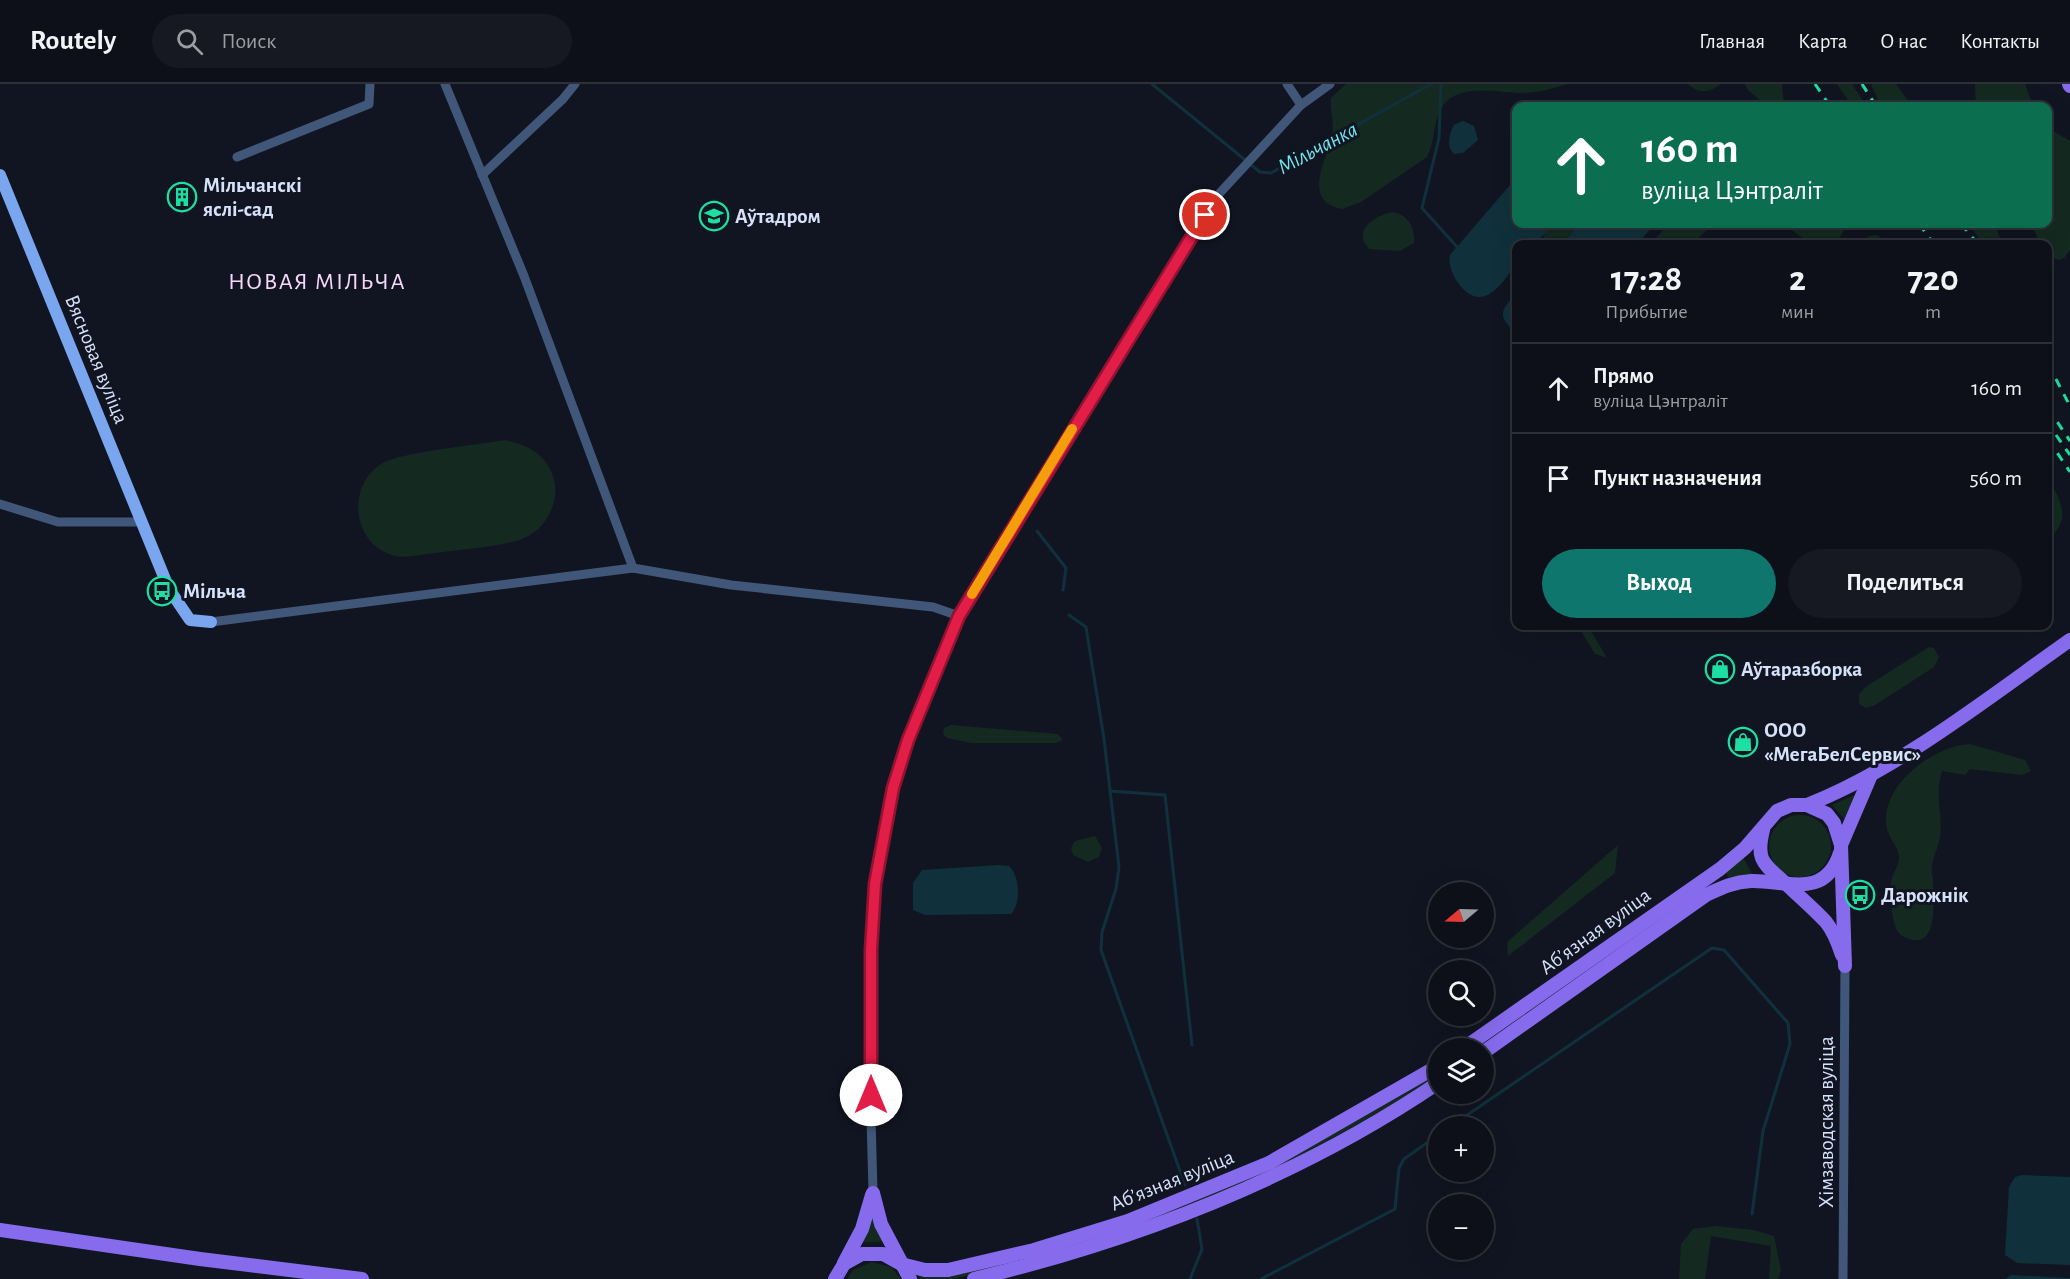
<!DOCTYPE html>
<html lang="ru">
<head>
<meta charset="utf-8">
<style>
  body { margin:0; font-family:"Alegreya Sans",sans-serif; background:#161922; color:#f1f3f6; height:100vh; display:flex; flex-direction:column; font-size:22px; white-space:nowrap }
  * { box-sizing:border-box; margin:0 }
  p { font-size:20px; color:#9a9da2 }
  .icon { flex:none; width:33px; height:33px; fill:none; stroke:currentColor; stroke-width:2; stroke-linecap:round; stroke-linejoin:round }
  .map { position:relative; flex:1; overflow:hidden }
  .panel { position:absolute; left:1512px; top:156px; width:540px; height:390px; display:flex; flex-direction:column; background:#0d1019; border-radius:12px; box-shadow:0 6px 24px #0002,0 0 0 2px #2d3038 }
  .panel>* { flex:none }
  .banner { position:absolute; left:1512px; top:18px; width:540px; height:126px; border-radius:12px; box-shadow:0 6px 24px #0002,0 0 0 2px #2d3038; background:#0b6e4f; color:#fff; overflow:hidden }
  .needle { width:39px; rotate:251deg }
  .controls { position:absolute; left:1428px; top:798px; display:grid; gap:12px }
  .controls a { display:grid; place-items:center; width:66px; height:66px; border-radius:50%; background:#0d1019; box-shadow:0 6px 24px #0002,0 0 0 2px #2d3038; font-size:30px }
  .pin { position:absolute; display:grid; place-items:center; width:51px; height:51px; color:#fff; margin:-26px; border:3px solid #fff; border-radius:50%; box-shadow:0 2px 6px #0007 }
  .me { position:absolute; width:66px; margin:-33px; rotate:0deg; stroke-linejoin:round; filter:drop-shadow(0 0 4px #0008) }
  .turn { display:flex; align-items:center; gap:21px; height:126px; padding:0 30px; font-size:27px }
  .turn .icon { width:78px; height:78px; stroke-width:2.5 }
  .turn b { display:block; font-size:42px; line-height:51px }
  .eta { display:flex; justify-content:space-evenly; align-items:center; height:102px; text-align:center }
  .eta b { font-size:36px; font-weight:700; line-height:42px }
  .button { display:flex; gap:12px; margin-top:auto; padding:12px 30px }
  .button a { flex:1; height:69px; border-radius:36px; background:#0f766e; color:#fff; font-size:24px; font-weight:700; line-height:69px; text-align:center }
  .button a+a { background:#161922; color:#f1f3f6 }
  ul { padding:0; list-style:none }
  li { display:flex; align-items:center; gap:18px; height:90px; padding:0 30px; border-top:2px solid #2d3038 }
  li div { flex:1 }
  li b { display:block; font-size:22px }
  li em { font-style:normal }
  header { display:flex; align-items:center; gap:36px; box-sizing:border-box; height:84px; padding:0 30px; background:#0d1019; border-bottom:2px solid #2d3038 }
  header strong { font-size:28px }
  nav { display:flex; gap:33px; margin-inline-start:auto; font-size:21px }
  .search { width:420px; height:54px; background:#161922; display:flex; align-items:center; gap:15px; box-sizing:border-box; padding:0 21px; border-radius:33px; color:#9a9da2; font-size:22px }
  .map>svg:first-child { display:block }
</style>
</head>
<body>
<header>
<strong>Routely</strong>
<div class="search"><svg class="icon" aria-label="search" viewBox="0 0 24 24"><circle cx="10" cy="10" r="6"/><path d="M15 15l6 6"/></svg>Поиск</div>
<nav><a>Главная</a><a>Карта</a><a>О нас</a><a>Контакты</a></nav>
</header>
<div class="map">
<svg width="2070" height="1195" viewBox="0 0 2070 1195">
  <rect width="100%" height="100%" fill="#111521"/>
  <g fill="#142a21">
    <path d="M1346 0H1566C1551 6 1535 9 1519 9 1495 8 1461 0 1444 20 1432 36 1436 56 1427 73L1361 118 1342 125C1300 117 1328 74 1332 51 1335 38 1329 26 1331 14Z"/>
    <path d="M1688 0H1721C1709 9 1699 10 1688 0Z"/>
    <polygon points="1745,0 1782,0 1784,22 1767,22 1748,6"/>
    <polygon points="1837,0 1852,0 1866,22 1852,22"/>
    <polygon points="1871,0 1896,0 1912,22 1881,22"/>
    <polygon points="1975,0 2025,0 2033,22 1976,22"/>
    <polygon points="2048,44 2070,57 2070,166 2064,174 2059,176 2048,172 2048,160 2041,160 2034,146 2017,145 2009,140 2048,140"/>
    <path d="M1392 128C1408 130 1415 144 1414 159L1400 167 1369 165 1363 156C1360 140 1379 131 1392 128Z"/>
    <polygon points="1554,140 1580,140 1560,160 1542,160 1545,149"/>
    <polygon points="1668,140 1713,140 1692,160 1651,160"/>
    <path d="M1786 140H1846C1837 174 1803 159 1786 140Z"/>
    <polygon points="1973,140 1995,140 2002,160 1983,160 1973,146"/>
    <polygon points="1877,151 1891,160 1860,160 1869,152"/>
    <path d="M505 356C527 361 545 369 553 392 561 417 547 445 522 455 501 463 452 466 428 470 418 471 406 474 396 472 353 463 345 403 381 380 400 368 479 361 505 356Z"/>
    <path d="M2048 396C2064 419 2070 439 2048 454Z"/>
    <polygon points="1578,542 1588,542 1607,574 1595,570"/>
    <polygon points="1929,563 1934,564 1939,573 1934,583 1875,621 1866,624 1859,620 1859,610 1867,602"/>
    <polygon points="951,641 1058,650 1063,656 1056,659 971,659 947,654 943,650 944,644"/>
    <path d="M1970 660 2025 676 2031 687 2022 691 1970 685 1965 691 1942 687C1934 710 1943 730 1940 753 1938 767 1928 780 1933 794 1933 810 1940 865 1909 855 1903 853 1898 850 1896 844 1891 831 1888 807 1892 794 1894 787 1900 780 1899 772 1897 760 1886 751 1886 738 1884 699 1934 662 1970 660Z"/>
    <polygon points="1857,710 1844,735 1832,721"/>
    <circle cx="1800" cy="762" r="31"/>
    <polygon points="1095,752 1102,764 1099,773 1088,778 1073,771 1071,764 1075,757"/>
    <polygon points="1618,761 1615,789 1508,872 1507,858"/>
    <polygon points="1743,773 1752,790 1729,794 1726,789"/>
    <path d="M1438 990 1414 1009 1289 1078 1185 1124 1026 1178 953 1195H920L919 1191 938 1193 951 1192C1027 1171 1105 1153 1179 1124 1270 1088 1354 1039 1438 990Z"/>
    <polygon points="871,1127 887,1157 858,1159"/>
    <polygon points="1716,1142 1754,1146 1774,1152 1781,1186 1778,1195 1769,1195 1771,1162 1711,1152 1705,1195 1679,1195 1681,1160 1693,1145"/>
    <polygon points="872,1178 891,1183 901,1195 847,1195 853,1186"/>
  </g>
  <g fill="#10313b">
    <polygon points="1602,18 1636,22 1589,22"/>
    <path d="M1463 37 1474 42 1478 56 1463 69 1454 70C1446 63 1449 50 1454 41Z"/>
    <path d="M1516 94V140H1554L1535 160H1516V181C1508 191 1498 207 1485 212 1466 219 1446 187 1450 171Z"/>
    <polygon points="1580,140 1655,140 1637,160 1561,160"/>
    <path d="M1516 209V250C1498 231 1499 229 1516 209Z"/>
    <path d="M999 781 1009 782C1020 792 1021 820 1011 830L925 831 913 826V799L922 786Z"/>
    <polygon points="2022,1091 2070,1093 2070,1181 2017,1179 2005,1171 2009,1103 2015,1093"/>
    <polygon points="2011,1191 2070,1194 2070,1195 2005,1195"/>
  </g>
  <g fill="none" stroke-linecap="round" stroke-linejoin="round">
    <g stroke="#10313b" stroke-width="3">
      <polyline points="1152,0 1260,88 1271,89 1431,0"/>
      <polyline points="1441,0 1439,54 1422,124 1458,164"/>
      <polyline points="1037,447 1066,484 1063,506"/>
      <polyline points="1069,531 1086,543 1104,655 1119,783 1116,805 1102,848 1101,866 1185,1101"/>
      <polyline points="1110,707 1165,711 1192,961"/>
      <polyline points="1451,1042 1712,864 1724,866 1788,939 1790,960 1763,1047 1752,1130"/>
      <polyline points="1190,1195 1202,1165 1197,1135"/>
      <polyline points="1261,1195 1395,1125 1399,1084 1404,1075 1438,1051"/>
    </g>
    <g stroke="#41577a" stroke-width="9">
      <polyline points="445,0 524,192 633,484"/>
      <polyline points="1287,0 1301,21"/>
      <polyline points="237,73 369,20 370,0"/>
      <polyline points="482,91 563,15 575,0"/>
      <polyline points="0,420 58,438 142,438"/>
      <polyline points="211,538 633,484 731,501 933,523 959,532"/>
      <path d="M873 1109C870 976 861 837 892 706 906 646 935 588 959 532L1217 112 1301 21 1330 0"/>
      <polyline points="1843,1195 1845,882"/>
    </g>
    <polyline stroke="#79a6ee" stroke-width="12" points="0,91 169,505 190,536 211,538"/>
    <g stroke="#866bec" stroke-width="14">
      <polyline points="2069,0 2070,2"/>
      <path d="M1807 721C1899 685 1989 613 2070 556"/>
      <path d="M1763 746C1755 778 1765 780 1786 800 1799 812 1814 825 1826 838 1834 848 1838 859 1842 871"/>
      <polyline points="1841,761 1871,691"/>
      <polyline points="1464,964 1720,785 1745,764 1777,727 1791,721 1807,721 1827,730 1834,739 1841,761 1845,882"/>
      <path d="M1484 968 1706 811C1721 804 1733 798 1751 797 1786 796 1825 816 1840 769"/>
      <polyline points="873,1109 881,1140 910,1195"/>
      <polyline points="0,1146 200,1175 362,1195"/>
      <polyline points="844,1179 862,1145 872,1111"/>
      <polyline points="835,1195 844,1180 862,1170 883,1170 901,1180 925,1186 948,1186 1034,1166 1128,1137 1269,1079 1438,982"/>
      <path d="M974 1195C1136 1156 1299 1093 1438 999"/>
    </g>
    <g stroke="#1ddfa2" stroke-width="3" stroke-dasharray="9 8" stroke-linecap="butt">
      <polyline points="1815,0 1830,22"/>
      <polyline points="1862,0 1876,22"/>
      <polyline points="1919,140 1934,160"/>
      <polyline points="1961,140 1978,160"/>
      <polyline points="2048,280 2070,322"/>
      <polyline points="2048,324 2070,357"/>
      <polyline points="2056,351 2070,371"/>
      <polyline points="2048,355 2070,388"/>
    </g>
  </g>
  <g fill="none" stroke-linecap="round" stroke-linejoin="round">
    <g stroke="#92132f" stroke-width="15">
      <polyline id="route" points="871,1011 871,866 875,800 893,704 908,656 959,532 1205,131"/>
    </g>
    <use href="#route" stroke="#e11d48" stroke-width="10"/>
    <polyline stroke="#f59e0b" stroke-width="10" points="972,510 1072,345"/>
  </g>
  <defs>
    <g id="building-ring" transform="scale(1.5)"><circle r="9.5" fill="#111521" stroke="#1ddfa2" stroke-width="1.5"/><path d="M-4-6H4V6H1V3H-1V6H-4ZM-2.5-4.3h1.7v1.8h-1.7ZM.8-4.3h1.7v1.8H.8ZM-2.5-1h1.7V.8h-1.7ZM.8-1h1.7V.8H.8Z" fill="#1ddfa2"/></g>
    <g id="school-ring" transform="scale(1.5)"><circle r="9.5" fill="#111521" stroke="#1ddfa2" stroke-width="1.5"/><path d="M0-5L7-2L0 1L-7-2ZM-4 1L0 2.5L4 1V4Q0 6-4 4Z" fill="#1ddfa2"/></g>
    <g id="bus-ring" transform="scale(1.5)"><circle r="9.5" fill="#111521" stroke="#1ddfa2" stroke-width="1.5"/><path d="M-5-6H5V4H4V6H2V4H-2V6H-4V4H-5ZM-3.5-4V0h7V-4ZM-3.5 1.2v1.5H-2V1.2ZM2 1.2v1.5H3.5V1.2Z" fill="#1ddfa2"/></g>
    <g id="shop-ring" transform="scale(1.5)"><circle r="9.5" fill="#111521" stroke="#1ddfa2" stroke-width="1.5"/><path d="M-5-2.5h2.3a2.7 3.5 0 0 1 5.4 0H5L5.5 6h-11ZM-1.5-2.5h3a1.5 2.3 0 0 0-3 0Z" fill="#1ddfa2"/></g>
  </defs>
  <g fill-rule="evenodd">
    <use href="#building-ring" x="182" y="113"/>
    <use href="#school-ring" x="714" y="132"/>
    <use href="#bus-ring" x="162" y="507"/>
    <use href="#shop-ring" x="1720" y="585"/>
    <use href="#shop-ring" x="1743" y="658"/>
    <use href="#bus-ring" x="1860" y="811"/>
  </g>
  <g text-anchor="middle" stroke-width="6" stroke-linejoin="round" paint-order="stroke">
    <g font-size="21" font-weight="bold" fill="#d6e1fa" stroke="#111521" text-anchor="start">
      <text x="203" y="108">Мільчанскі<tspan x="203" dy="24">яслі-сад</tspan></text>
      <text x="735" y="139">Аўтадром</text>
      <text x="183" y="514">Мільча</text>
      <text x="1741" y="592">Аўтаразборка</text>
      <text x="1764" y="653">ООО<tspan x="1764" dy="24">«МегаБелСервис»</tspan></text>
      <text x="1881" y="818">Дарожнік</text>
    </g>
    <g font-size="21" fill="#d6e1fa" stroke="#111521">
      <text transform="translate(97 275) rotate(68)" y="7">Вясновая вуліца</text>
      <text transform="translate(1595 847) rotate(-36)" y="7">Абʼязная вуліца</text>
      <text transform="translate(1826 1038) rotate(-90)" y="7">Хімзаводская вуліца</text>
      <text transform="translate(1172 1096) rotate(-22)" y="7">Абʼязная вуліца</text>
    </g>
    <g font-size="22" font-style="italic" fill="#71e7ed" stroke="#111521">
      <text transform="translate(1317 63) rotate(-28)" y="8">Мільчанка</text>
    </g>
    <g font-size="24" letter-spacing="1.5" fill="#f8d8fa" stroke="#111521">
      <text x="317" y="205">НОВАЯ МІЛЬЧА</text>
    </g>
  </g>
</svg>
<div class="controls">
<a><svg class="needle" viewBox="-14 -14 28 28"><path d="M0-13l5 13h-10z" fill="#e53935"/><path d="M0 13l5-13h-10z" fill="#9a9da2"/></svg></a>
<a><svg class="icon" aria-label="search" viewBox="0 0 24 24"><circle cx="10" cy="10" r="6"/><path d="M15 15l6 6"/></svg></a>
<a><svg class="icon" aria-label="layers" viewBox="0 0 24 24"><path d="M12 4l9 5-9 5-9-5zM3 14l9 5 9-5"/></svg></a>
<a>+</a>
<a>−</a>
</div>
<div class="pin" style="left:1205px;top:131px;background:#d93025"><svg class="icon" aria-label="arrive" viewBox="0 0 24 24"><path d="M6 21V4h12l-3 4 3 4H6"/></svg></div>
<svg class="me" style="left:871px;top:1011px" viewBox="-20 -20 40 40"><circle r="19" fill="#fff"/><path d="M0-13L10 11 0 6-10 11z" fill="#e11d48"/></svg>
<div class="banner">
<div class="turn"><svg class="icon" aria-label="ahead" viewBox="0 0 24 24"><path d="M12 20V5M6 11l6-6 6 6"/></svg><div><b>160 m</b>вуліца Цэнтраліт</div></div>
</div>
<section class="panel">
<div class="eta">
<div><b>17:28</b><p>Прибытие</p></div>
<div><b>2</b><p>мин</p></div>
<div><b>720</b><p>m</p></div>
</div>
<ul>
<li><svg class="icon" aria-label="ahead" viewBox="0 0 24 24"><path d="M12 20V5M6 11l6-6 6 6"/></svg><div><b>Прямо</b><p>вуліца Цэнтраліт</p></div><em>160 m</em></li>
<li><svg class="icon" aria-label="arrive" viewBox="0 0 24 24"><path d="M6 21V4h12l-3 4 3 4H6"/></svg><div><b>Пункт назначения</b></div><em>560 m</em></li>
</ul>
<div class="button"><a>Выход</a><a>Поделиться</a></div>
</section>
</div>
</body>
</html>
